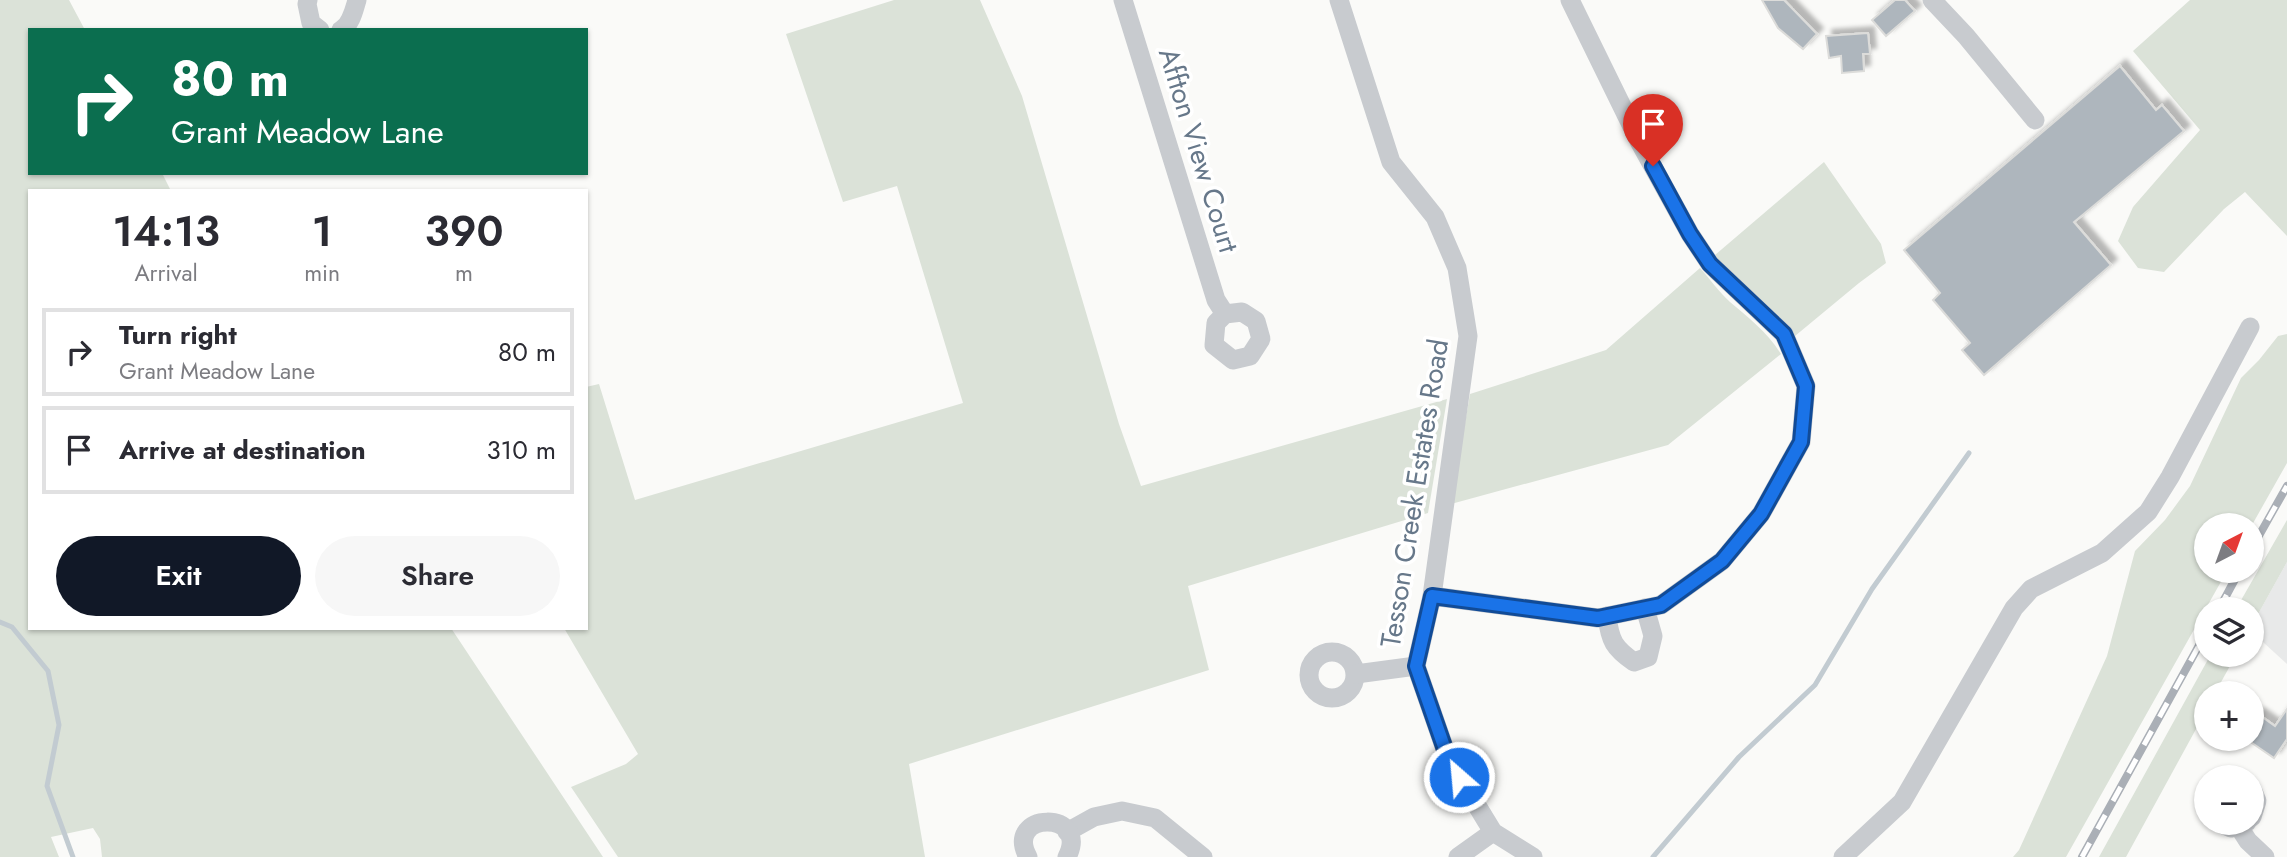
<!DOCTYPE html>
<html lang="en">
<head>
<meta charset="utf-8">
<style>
  body { margin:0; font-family:Jost,sans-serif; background:#f7f7f7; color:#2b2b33; height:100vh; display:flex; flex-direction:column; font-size:26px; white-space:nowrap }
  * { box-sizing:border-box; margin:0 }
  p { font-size:23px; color:#7c7c81 }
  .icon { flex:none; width:38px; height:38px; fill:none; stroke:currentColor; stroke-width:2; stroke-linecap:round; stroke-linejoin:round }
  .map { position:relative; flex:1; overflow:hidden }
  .sheet { position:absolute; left:28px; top:189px; width:560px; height:441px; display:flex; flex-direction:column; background:#fff; border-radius:0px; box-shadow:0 2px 5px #0004 }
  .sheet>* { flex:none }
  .top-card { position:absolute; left:28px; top:28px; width:560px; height:147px; border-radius:0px; box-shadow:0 2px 5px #0004; background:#0b6e4f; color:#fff; overflow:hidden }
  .needle { width:46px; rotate:41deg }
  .tools { position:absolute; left:2194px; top:513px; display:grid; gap:14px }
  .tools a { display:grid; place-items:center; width:70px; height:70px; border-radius:50%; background:#fff; box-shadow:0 2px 5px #0004; font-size:35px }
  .pin { position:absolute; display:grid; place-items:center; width:60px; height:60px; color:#fff; margin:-72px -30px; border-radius:50% 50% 50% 0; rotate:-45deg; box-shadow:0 0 7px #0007 }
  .pin .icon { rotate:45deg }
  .me { position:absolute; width:77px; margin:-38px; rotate:333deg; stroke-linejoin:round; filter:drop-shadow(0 0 5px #0008) }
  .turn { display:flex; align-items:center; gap:24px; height:147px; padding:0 28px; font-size:32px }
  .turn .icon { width:91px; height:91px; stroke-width:2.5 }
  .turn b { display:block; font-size:49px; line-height:60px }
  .eta { display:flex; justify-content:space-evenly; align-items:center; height:119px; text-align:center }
  .eta b { font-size:42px; font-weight:600; line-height:49px }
  .primary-button { display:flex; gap:14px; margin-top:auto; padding:14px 28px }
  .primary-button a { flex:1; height:80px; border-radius:42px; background:#111827; color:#fff; font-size:28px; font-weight:600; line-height:80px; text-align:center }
  .primary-button a+a { background:#f7f7f7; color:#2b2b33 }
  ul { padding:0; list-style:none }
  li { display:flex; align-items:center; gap:21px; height:88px; margin:0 14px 10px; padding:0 14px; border:4px solid #e1e1e2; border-radius:0px }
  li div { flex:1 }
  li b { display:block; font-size:26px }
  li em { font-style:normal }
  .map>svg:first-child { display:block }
</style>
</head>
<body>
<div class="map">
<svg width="2287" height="857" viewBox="0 0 2287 857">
  <defs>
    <filter id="shadow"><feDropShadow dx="6" dy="-6" stdDeviation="2" flood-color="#0004"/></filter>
  </defs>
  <rect width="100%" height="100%" fill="#fafaf8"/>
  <polygon fill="#e8e9e9" points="2287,562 2287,664 2252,632 2252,625"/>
  <g fill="#dbe2d8">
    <polygon points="0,0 69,0 85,30 30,30 30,173 162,173 171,191 30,191 30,628 451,628 603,857 102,857 100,839 93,828 51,837 59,857 0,857"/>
    <polygon points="894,0 980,0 1022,96 1119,424 1141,486 1447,399 1428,513 1188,586 1209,670 909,764 925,857 618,857 571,787 626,764 638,754 564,628 586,628 586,387 599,384 635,500 963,403 897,186 843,202 786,34"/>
    <polygon points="2190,0 2287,0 2287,236 2245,192 2224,209 2164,272 2138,268 2118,241 2133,207 2200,130 2133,51"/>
    <polygon points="1824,162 1881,244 1886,263 1859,283 1795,336 1771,309 1728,272 1715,255"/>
    <path d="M1700 268C1710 279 1719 292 1730 302 1749 318 1767 332 1781 354L1668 445 1451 504 1470 394 1606 350Z"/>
    <polygon points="2287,334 2287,463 2252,525 2207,525 2207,570 2227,571 2066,857 2013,857 2019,850 2107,656 2135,551 2165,520 2190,486 2241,378 2259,360 2278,336"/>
    <polygon points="2287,520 2287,562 2252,625 2252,609 2236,609"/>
    <polygon points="2211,654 2236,655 2215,693 2207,693 2207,709 2126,857 2099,857"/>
  </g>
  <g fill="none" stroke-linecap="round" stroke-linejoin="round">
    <g stroke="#c2cbd1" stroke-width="5">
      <polyline points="0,622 12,627 48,671 59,725 47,786 73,857"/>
      <polyline points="1653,857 1739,757 1815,685 1872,589 1969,453"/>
    </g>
  </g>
  <g fill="#aeb6bd" stroke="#dcdcda" stroke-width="2" filter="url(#shadow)">
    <polygon points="1762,0 1784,0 1817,34 1803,49 1778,28"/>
    <polygon points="1895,0 1905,0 1915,11 1886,36 1872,20"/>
    <polygon points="1868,33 1870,54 1863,54 1864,71 1842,73 1841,56 1829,58 1826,36"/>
    <polygon points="2120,66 2156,110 2162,105 2184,131 2074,222 2111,265 1984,375 1962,350 1970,343 1933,300 1940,293 1904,250"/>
    <polygon points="2287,709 2287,739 2274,758 2252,743 2252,722 2258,714 2275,726"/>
  </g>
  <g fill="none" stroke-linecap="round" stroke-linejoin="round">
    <g stroke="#c8cbcf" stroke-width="19">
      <polyline points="308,0 307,4 311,23 320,30"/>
      <polyline points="1123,0 1216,300 1225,314"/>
      <polyline points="1339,0 1391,162 1435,217 1457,268 1468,336 1432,596 1416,666 1448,758 1493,832 1533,857"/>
      <polyline points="1932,0 1966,36 2035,120"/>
      <path d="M341 30C351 25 354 10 357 0"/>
      <polygon points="1242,312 1256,321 1261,339 1250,356 1233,360 1214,345 1216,323 1225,314"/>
      <polyline points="1432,596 1598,618 1661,605 1722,561 1761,514 1801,442 1806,386 1784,334 1710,264 1690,234 1640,143 1570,0"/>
      <path d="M1607 616C1610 641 1614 648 1634 662L1648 657 1653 636 1645 608"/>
      <circle cx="1332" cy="675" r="23"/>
      <polyline points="1356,674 1416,666"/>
      <polyline points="2252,789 2257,801 2252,817"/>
      <polyline points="2217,822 2231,828 2247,822"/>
      <polyline points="2239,827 2248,841 2265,857"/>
      <polyline points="1067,832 1094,817 1122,811 1155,818 1203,857"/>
      <path d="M1028 857C1003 811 1091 810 1067 857"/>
      <polyline points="1458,857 1493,832"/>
      <polyline points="1843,857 1902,802 2014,608 2031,589 2102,553 2148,512 2170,477 2250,327"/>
    </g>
    <g stroke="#aaafb6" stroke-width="8">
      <g id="rail">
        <polyline points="2252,548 2287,486"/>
        <polyline points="2219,609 2240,570"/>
        <polyline points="2082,857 2207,631"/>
      </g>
    </g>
    <use href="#rail" stroke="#fff" stroke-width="5" stroke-dasharray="16" stroke-linecap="butt"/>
  </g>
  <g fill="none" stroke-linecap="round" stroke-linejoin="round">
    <g stroke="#114b97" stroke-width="18">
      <polyline id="route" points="1459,777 1448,758 1416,666 1432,596 1598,618 1661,605 1722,561 1761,514 1801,442 1806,386 1784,334 1710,264 1690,234 1653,166"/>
    </g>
    <use href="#route" stroke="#1a73e8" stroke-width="12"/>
  </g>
  <g text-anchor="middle" stroke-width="7" stroke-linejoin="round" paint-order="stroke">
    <g font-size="28" fill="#67788a" stroke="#fff">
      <text transform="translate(1199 150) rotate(73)" y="10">Affton View Court</text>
      <text transform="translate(1414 493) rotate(-81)" y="10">Tesson Creek Estates Road</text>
    </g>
  </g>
</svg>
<div class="tools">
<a><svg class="needle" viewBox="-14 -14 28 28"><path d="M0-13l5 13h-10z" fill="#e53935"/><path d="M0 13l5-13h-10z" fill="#7c7c81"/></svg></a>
<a><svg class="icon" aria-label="layers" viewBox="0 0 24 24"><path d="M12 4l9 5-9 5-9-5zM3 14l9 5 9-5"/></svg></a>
<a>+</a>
<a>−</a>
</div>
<div class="pin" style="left:1653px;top:166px;background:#d93025"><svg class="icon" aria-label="arrive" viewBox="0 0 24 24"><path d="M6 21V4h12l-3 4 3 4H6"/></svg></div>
<svg class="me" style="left:1459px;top:777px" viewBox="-20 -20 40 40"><circle r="17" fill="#1a73e8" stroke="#fff" stroke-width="3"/><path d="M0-11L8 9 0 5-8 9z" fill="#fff"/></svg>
<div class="top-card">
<div class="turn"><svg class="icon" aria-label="right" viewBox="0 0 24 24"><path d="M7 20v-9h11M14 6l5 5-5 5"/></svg><div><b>80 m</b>Grant Meadow Lane</div></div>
</div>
<section class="sheet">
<div class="eta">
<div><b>14:13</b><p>Arrival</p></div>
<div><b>1</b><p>min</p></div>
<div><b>390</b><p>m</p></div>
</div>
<ul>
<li><svg class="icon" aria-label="right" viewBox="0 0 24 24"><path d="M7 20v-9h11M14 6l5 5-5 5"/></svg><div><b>Turn right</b><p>Grant Meadow Lane</p></div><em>80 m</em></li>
<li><svg class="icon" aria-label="arrive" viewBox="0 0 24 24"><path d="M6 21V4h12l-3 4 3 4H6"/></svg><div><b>Arrive at destination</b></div><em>310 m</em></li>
</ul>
<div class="primary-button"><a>Exit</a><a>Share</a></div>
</section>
</div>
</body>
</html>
